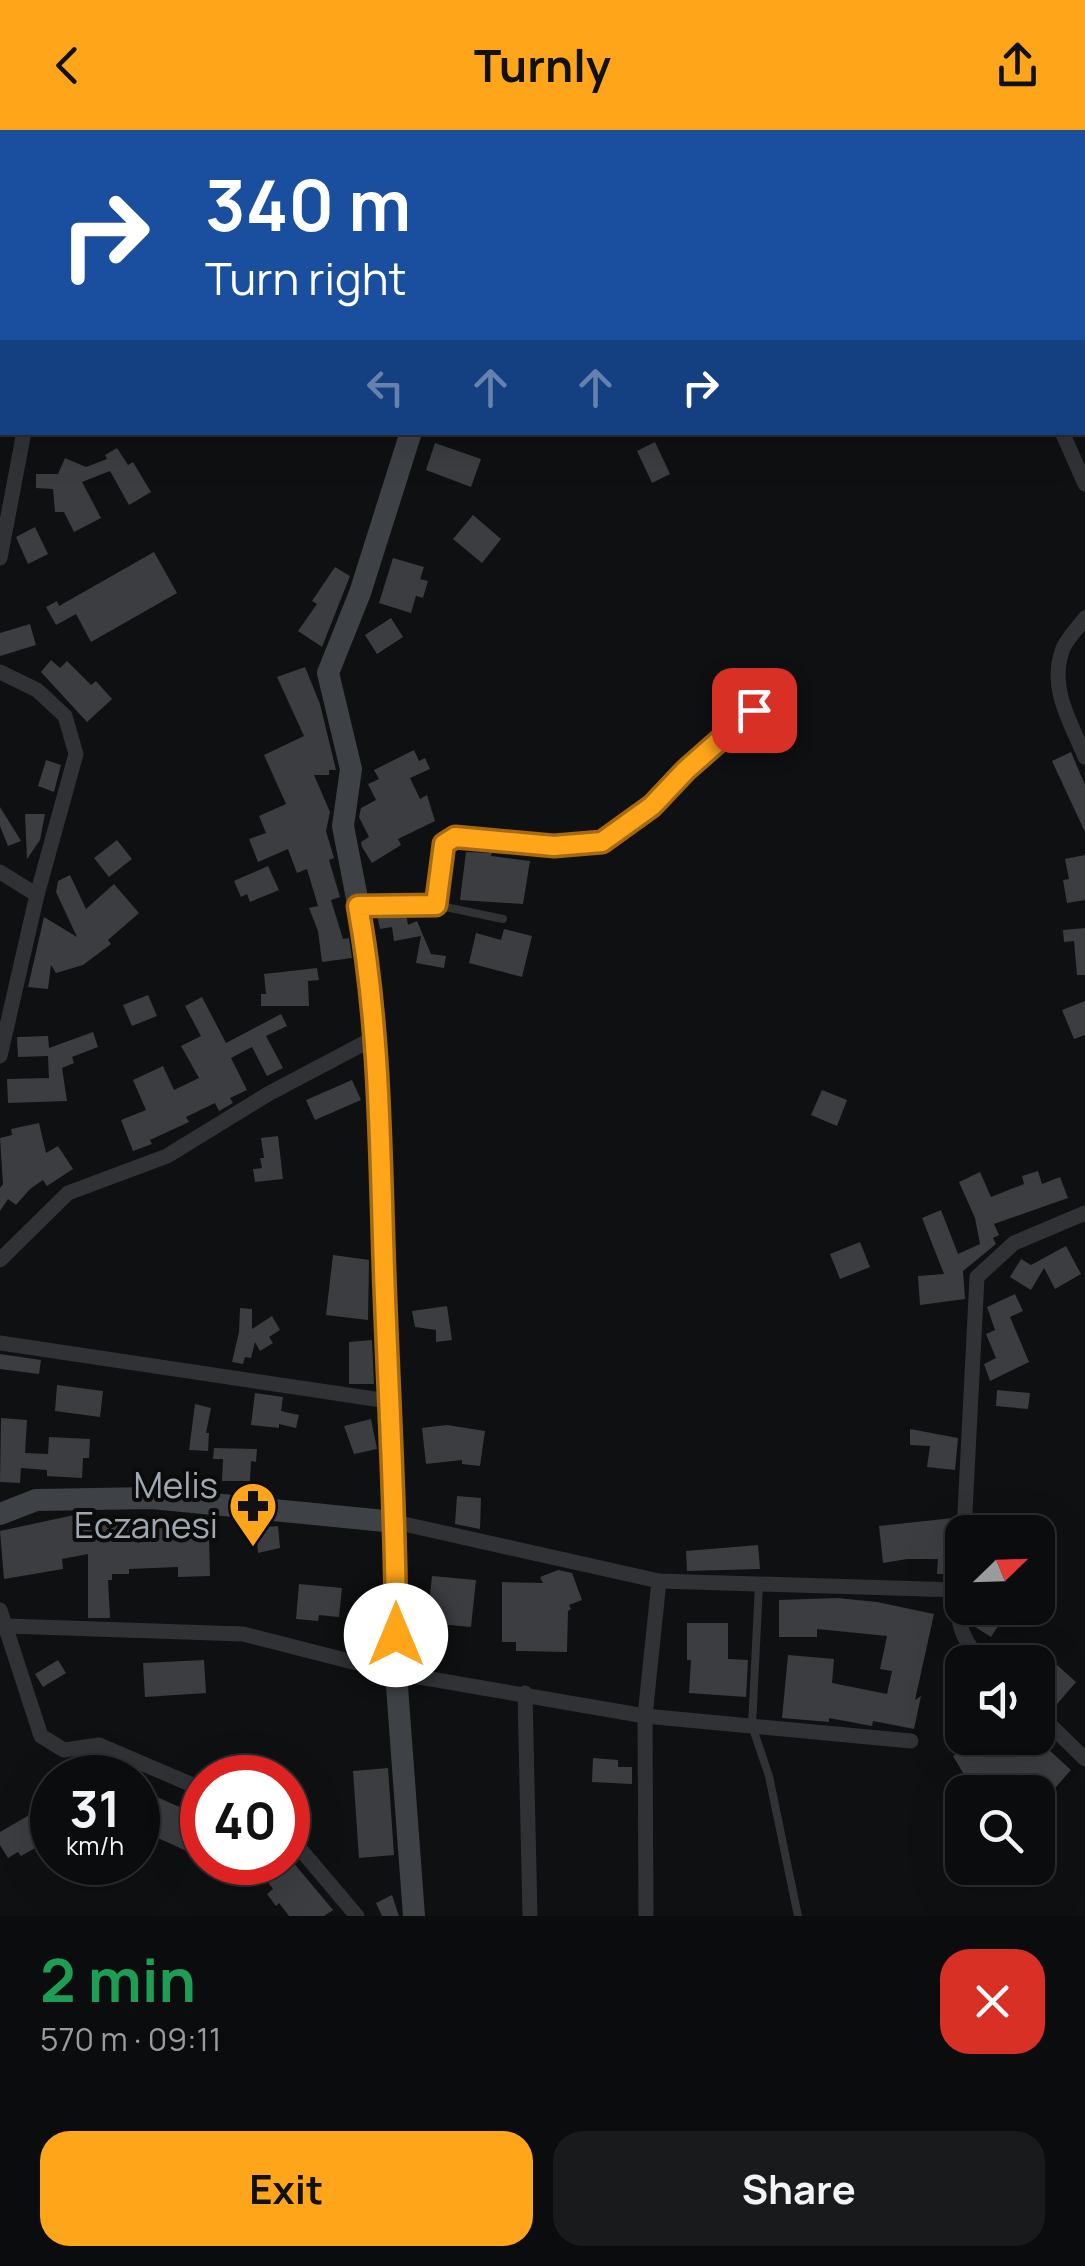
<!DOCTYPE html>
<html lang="en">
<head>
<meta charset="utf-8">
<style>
  body { margin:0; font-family:Manrope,sans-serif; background:#191a1b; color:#f1f3f6; height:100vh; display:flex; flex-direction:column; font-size:38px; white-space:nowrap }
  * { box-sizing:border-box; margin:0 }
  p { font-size:32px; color:#9a9b9d }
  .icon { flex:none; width:55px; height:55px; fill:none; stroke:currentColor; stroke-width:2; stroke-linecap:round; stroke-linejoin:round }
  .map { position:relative; height:1786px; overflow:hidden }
  .details { display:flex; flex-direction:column; background:#0b0c0d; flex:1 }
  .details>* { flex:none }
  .banner { position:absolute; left:0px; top:0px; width:1085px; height:305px; box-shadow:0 10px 40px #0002,0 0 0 2px #2b2c2e; background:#1a4fa0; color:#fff; overflow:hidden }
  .needle { width:65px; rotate:67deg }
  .buttons { position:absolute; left:945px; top:1385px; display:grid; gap:20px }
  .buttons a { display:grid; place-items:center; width:110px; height:110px; border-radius:20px; background:#0b0c0d; box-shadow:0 10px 40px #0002,0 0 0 2px #2b2c2e; font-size:50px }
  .speed { position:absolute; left:30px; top:1625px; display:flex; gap:20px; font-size:50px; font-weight:700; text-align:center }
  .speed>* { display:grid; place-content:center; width:130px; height:130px; border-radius:50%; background:#0b0c0d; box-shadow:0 10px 40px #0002,0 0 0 2px #2b2c2e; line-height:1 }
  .speed small { font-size:25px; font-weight:400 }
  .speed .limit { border:15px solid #d22; background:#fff; color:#111 }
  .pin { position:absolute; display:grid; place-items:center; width:85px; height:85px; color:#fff; margin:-42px; border-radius:20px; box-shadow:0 5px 15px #0006 }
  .me { position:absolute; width:110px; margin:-55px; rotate:0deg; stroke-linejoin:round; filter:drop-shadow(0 0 8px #0008) }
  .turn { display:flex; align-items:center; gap:35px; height:210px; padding:0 40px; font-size:45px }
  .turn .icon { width:130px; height:130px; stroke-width:2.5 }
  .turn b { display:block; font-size:70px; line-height:85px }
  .lanes { display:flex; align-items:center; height:95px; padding:0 40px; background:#0003; justify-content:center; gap:50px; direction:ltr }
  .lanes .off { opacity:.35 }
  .round { display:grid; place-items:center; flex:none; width:105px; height:105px; border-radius:30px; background:#191a1b }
  .overview { display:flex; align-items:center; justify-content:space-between; height:170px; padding:0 40px }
  h1 { font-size:60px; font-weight:700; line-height:75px; color:#1e9e55 }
  .action { display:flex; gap:20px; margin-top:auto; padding:20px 40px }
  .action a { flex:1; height:115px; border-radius:30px; background:#ffa51a; color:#111; font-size:40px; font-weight:700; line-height:115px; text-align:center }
  .action a+a { background:#191a1b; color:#f1f3f6 }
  header { display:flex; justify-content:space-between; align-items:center; height:130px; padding:0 40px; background:#ffa51a; color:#111; font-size:45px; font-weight:700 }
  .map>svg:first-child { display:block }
</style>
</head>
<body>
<header><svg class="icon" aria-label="back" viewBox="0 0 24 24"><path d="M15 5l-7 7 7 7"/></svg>Turnly<svg class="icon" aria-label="share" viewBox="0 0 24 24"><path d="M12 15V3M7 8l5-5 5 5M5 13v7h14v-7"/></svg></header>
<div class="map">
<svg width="1085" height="1786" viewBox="0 0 1085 1786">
  <rect width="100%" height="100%" fill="#0f1011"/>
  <g fill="#3b3d41">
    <polygon points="655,312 670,344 652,353 637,321"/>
    <polygon points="435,313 481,329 471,357 426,340"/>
    <polygon points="117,318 128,335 133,332 151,362 129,375 110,341 82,352 101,388 74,402 64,382 55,382 53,359 36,358 36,344 58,344 65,328 86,337 107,329 105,325"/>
    <polygon points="473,385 501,409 482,433 453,409"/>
    <polygon points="35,397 48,424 28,434 16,407"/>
    <polygon points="154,422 177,463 91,512 76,484 56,495 46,477 57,471 59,476"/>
    <polygon points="393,428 424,437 420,449 428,451 423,468 416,466 411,483 379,473"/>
    <polygon points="335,437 350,446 322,517 298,501 317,474 312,471"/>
    <polygon points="391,488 403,507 377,524 365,505"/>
    <polygon points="30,494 36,515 0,526 0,503"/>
    <polygon points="51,530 60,538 67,531 91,555 96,551 112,569 87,592 41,542"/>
    <polygon points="305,537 320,574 336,640 329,640 329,645 314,645 330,682 326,701 334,728 329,730 340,767 331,770 343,809 349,808 352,828 322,832 318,801 309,778 318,776 307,739 297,743 288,719 258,732 249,709 266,703 259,686 286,674 264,625 304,606 277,547"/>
    <polygon points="414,620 419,631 425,628 430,639 410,648 420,669 427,665 435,691 398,709 401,715 372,733 362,717 361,712 369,707 359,687 361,678 376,670 368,654 379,649 374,640"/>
    <polygon points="1071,622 1085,655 1085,702 1052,631"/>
    <polygon points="46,630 61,635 54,662 38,656"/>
    <polygon points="0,677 21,711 8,716 0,696"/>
    <polygon points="25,684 45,684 40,710 27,729"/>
    <polygon points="117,710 132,729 109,747 94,728"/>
    <polygon points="466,722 492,723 491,726 530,731 523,774 460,770"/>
    <polygon points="1085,725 1085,770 1067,773 1063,750 1069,749 1065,729"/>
    <polygon points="268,736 279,760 250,772 247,764 241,767 234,751"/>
    <polygon points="70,745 86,779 114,754 139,783 108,810 111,814 83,835 56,843 51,835 48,859 28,857 44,787 77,807 56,762 58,751"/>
    <polygon points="406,783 408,795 417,791 431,824 446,826 444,838 416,833 421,806 394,811 392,797 380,799 377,785"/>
    <polygon points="1085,798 1085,845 1077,845 1074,811 1064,812 1063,800"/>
    <polygon points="504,799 532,806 522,847 469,833 476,803 501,810"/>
    <polygon points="317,838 319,850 308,851 309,876 261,876 261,864 266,864 264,844"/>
    <polygon points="148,865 157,886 132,896 123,875"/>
    <polygon points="202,867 226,913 281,884 287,896 266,906 283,938 267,946 252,917 231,928 247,960 230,968 233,973 219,981 215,973 186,987 189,992 150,1010 152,1014 133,1021 121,990 146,980 133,950 163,936 174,960 199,948 181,916 201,906 185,876"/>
    <polygon points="1085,871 1085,905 1074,909 1062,880"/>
    <polygon points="93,902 98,917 72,927 74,933 62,938 67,971 8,973 7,949 49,948 48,926 18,927 17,907 48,906 49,918"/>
    <polygon points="352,950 361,970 315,990 306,970"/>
    <polygon points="822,960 847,970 837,996 811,985"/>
    <polygon points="39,993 46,1023 58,1016 73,1039 47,1056 43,1050 30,1059 16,1075 8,1069 0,1081 0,1058 3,1054 0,1008 12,1005 11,999"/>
    <polygon points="278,1006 283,1049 255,1052 253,1039 262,1038 260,1028 264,1028 261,1008"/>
    <polygon points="1038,1041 1042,1054 1060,1047 1068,1068 994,1094 999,1105 993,1108 996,1114 963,1141 965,1169 920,1175 918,1146 944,1144 922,1088 941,1080 958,1124 980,1114 975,1088 959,1052 980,1042 991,1067 1024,1054 1022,1046"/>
    <polygon points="860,1112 870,1137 840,1149 830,1124"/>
    <polygon points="1066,1116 1081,1144 1055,1159 1044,1138 1031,1160 1010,1147 1021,1129 1031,1135"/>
    <polygon points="333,1125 369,1130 368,1190 326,1185"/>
    <polygon points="1015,1164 1023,1181 1010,1187 1029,1232 990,1251 984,1234 996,1228 986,1204 995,1200 987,1177"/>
    <polygon points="447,1176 452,1210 436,1212 436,1200 415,1197 412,1181"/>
    <polygon points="240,1178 252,1179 252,1199 272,1186 280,1200 269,1207 273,1213 260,1221 255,1212 251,1228 245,1227 243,1234 232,1232 239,1202"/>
    <polygon points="372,1210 374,1254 349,1254 349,1212"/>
    <polygon points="0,1224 41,1230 39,1244 0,1239"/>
    <polygon points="57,1255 103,1261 100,1287 55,1281"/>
    <polygon points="997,1260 1030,1263 1028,1279 996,1276"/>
    <polygon points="255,1263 283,1267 281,1281 299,1285 296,1298 279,1294 279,1298 251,1295"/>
    <polygon points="195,1274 211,1278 206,1303 209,1303 208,1321 189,1320"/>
    <polygon points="1,1288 27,1290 25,1323 48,1324 49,1307 90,1309 89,1328 83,1328 82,1348 47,1346 47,1340 21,1338 20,1353 0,1352"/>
    <polygon points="371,1289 377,1319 354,1324 344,1296"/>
    <polygon points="447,1295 485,1301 480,1336 462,1334 462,1330 426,1334 422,1298"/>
    <polygon points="910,1299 958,1308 955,1340 927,1337 930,1316 910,1315"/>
    <polygon points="214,1318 257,1319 256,1332 251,1331 250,1351 222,1351 223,1329 213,1329"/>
    <polygon points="457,1366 481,1368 480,1399 455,1394"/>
    <polygon points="79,1384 81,1392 108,1390 109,1395 135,1395 135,1399 166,1398 167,1405 209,1404 210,1446 178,1447 178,1437 129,1439 129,1444 112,1444 112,1450 108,1450 110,1488 88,1488 88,1424 62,1429 63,1439 4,1449 0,1401"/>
    <polygon points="953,1388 956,1413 951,1420 949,1444 937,1444 938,1429 907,1429 883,1433 879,1396"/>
    <polygon points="278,1396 280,1418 258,1423 256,1398"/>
    <polygon points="758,1415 760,1439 687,1441 686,1421"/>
    <polygon points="558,1440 572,1443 582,1470 569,1475 571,1479 568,1481 567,1522 516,1521 516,1512 502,1512 502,1452 543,1453 540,1447"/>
    <polygon points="432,1446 476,1450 471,1497 427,1493"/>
    <polygon points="299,1454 342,1458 339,1487 319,1485 318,1491 296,1489"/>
    <polygon points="838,1468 877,1472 934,1484 915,1570 921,1566 914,1599 873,1591 872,1596 829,1588 829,1592 782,1588 788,1525 834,1529 832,1553 887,1564 892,1541 880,1539 887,1506 817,1499 817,1507 779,1507 779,1470"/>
    <polygon points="980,1480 1000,1493 991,1507 972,1495"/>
    <polygon points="687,1493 728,1493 728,1529 748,1530 746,1567 689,1563 691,1530 687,1530"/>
    <polygon points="58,1530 66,1543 43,1557 35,1544"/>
    <polygon points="204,1530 206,1563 145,1567 143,1533"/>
    <polygon points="1057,1535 1076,1552 1052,1580 1038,1568 1038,1558"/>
    <polygon points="962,1538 962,1581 943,1551"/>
    <polygon points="984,1608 1042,1608 1051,1615 1048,1619 1071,1640 1048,1666 1029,1649 1025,1653 1021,1649 1005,1662 990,1662 974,1643 966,1648 953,1626"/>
    <polygon points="593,1628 618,1630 618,1637 632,1637 632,1654 592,1652"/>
    <polygon points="388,1638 394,1725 359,1728 353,1641"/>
    <polygon points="148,1663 202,1687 202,1728 138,1699 138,1687"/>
    <polygon points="38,1680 48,1695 32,1708 37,1717 21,1726 18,1722 8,1728 0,1715 0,1702"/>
    <polygon points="292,1731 333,1780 324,1786 289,1786 279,1773 276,1776 267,1764 273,1759 267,1751"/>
    <polygon points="392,1765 399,1786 382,1786 376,1773"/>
  </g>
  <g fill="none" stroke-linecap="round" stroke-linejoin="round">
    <polyline stroke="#36393d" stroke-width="2.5" stroke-dasharray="5 8" stroke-linecap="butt" points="1082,26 1085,25"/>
    <g stroke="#303236" stroke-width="8">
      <polyline points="436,775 445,714 455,707 554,716 602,713 652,676 686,640 776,559"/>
      <polyline points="364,776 436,775 503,789"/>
      <polyline points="759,1454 752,1596 769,1646 798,1786"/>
    </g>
    <g stroke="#303236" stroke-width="15">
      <polyline points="147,0 147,2"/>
      <polyline points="662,0 664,2"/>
      <polyline points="1062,302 1085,354"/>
      <polyline points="0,428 24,302"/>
      <path d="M1085 488C1078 498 1066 509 1062 521 1049 560 1071 592 1085 627"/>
      <polyline points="0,542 37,560 65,586 76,624 37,765 0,926"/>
      <polyline points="0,742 37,765"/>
      <polyline points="0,1130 68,1063 167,1026 268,964 374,908"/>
      <polyline points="0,1213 388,1271"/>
      <polyline points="395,1392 659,1451 960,1460"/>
      <polyline points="964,1402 977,1147 1014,1113 1085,1083"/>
      <path d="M962 1422C960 1468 947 1499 984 1532"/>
      <polyline points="659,1451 645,1586 911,1611"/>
      <polyline points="0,1480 41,1606 64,1620 99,1615 202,1659"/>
      <polyline points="7,1496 243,1504 396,1543 645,1586 646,1786"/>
      <polyline points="525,1563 530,1786"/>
      <polyline points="1038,1583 1085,1629"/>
      <polyline points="288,1709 301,1720 357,1786"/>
    </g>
    <g stroke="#3e4146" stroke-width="22">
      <polyline points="512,2 512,0"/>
      <polyline points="411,302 360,463 328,543 351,639 343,696 366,815 376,933 395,1392 396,1543 414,1786"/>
      <polyline points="0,1384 36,1370 152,1368 395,1392"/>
    </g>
  </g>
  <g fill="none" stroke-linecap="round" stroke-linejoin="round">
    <g stroke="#a66b11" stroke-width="25">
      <path id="route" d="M396 1505C396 1383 388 1262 384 1140 380 1019 380 896 358 776L436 775 444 714 455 707 554 716 602 712 652 676 686 640 754 580"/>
    </g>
    <use href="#route" stroke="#ffa51a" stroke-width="18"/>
  </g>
  <defs>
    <g id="pharmacy-pin" transform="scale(2.5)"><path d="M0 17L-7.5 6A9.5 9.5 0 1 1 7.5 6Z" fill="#ffa51a" stroke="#0b0b0c"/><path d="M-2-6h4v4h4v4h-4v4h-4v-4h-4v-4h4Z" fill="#111"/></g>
  </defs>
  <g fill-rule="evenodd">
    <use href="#pharmacy-pin" x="253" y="1376"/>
  </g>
  <g text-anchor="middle" stroke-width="8" stroke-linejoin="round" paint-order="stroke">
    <g font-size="35" fill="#9fa7b3" stroke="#0b0b0c" text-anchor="end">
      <text x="218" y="1368">Melis<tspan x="218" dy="40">Eczanesi</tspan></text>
    </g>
  </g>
</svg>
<div class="buttons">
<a><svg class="needle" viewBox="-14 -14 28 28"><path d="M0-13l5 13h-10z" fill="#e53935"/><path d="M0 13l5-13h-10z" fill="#9a9b9d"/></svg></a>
<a><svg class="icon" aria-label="sound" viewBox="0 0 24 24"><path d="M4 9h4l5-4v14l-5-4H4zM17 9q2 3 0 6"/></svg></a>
<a><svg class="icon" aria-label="search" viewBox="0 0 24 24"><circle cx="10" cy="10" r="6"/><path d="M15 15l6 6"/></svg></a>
</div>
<div class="speed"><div>31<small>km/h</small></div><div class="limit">40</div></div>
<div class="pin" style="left:754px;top:580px;background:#d93025"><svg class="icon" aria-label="arrive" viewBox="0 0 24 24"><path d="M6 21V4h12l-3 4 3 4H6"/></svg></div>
<svg class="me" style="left:396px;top:1505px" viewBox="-20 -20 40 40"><circle r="19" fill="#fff"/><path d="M0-13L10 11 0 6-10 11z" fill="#ffa51a"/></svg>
<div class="banner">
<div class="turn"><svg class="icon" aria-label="right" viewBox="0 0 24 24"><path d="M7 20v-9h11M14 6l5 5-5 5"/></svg><div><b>340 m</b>Turn right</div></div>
<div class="lanes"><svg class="icon off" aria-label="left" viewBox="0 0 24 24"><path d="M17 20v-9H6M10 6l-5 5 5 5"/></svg><svg class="icon off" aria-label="ahead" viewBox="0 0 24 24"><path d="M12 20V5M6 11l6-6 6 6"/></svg><svg class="icon off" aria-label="ahead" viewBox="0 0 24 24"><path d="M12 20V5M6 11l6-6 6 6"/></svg><svg class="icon" aria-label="right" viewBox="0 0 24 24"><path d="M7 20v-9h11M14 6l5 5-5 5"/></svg></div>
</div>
</div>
<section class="details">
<div class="overview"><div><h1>2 min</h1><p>570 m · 09:11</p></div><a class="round" style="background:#d93025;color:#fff"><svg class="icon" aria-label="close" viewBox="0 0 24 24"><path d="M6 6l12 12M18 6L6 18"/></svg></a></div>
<div class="action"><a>Exit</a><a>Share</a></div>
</section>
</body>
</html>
